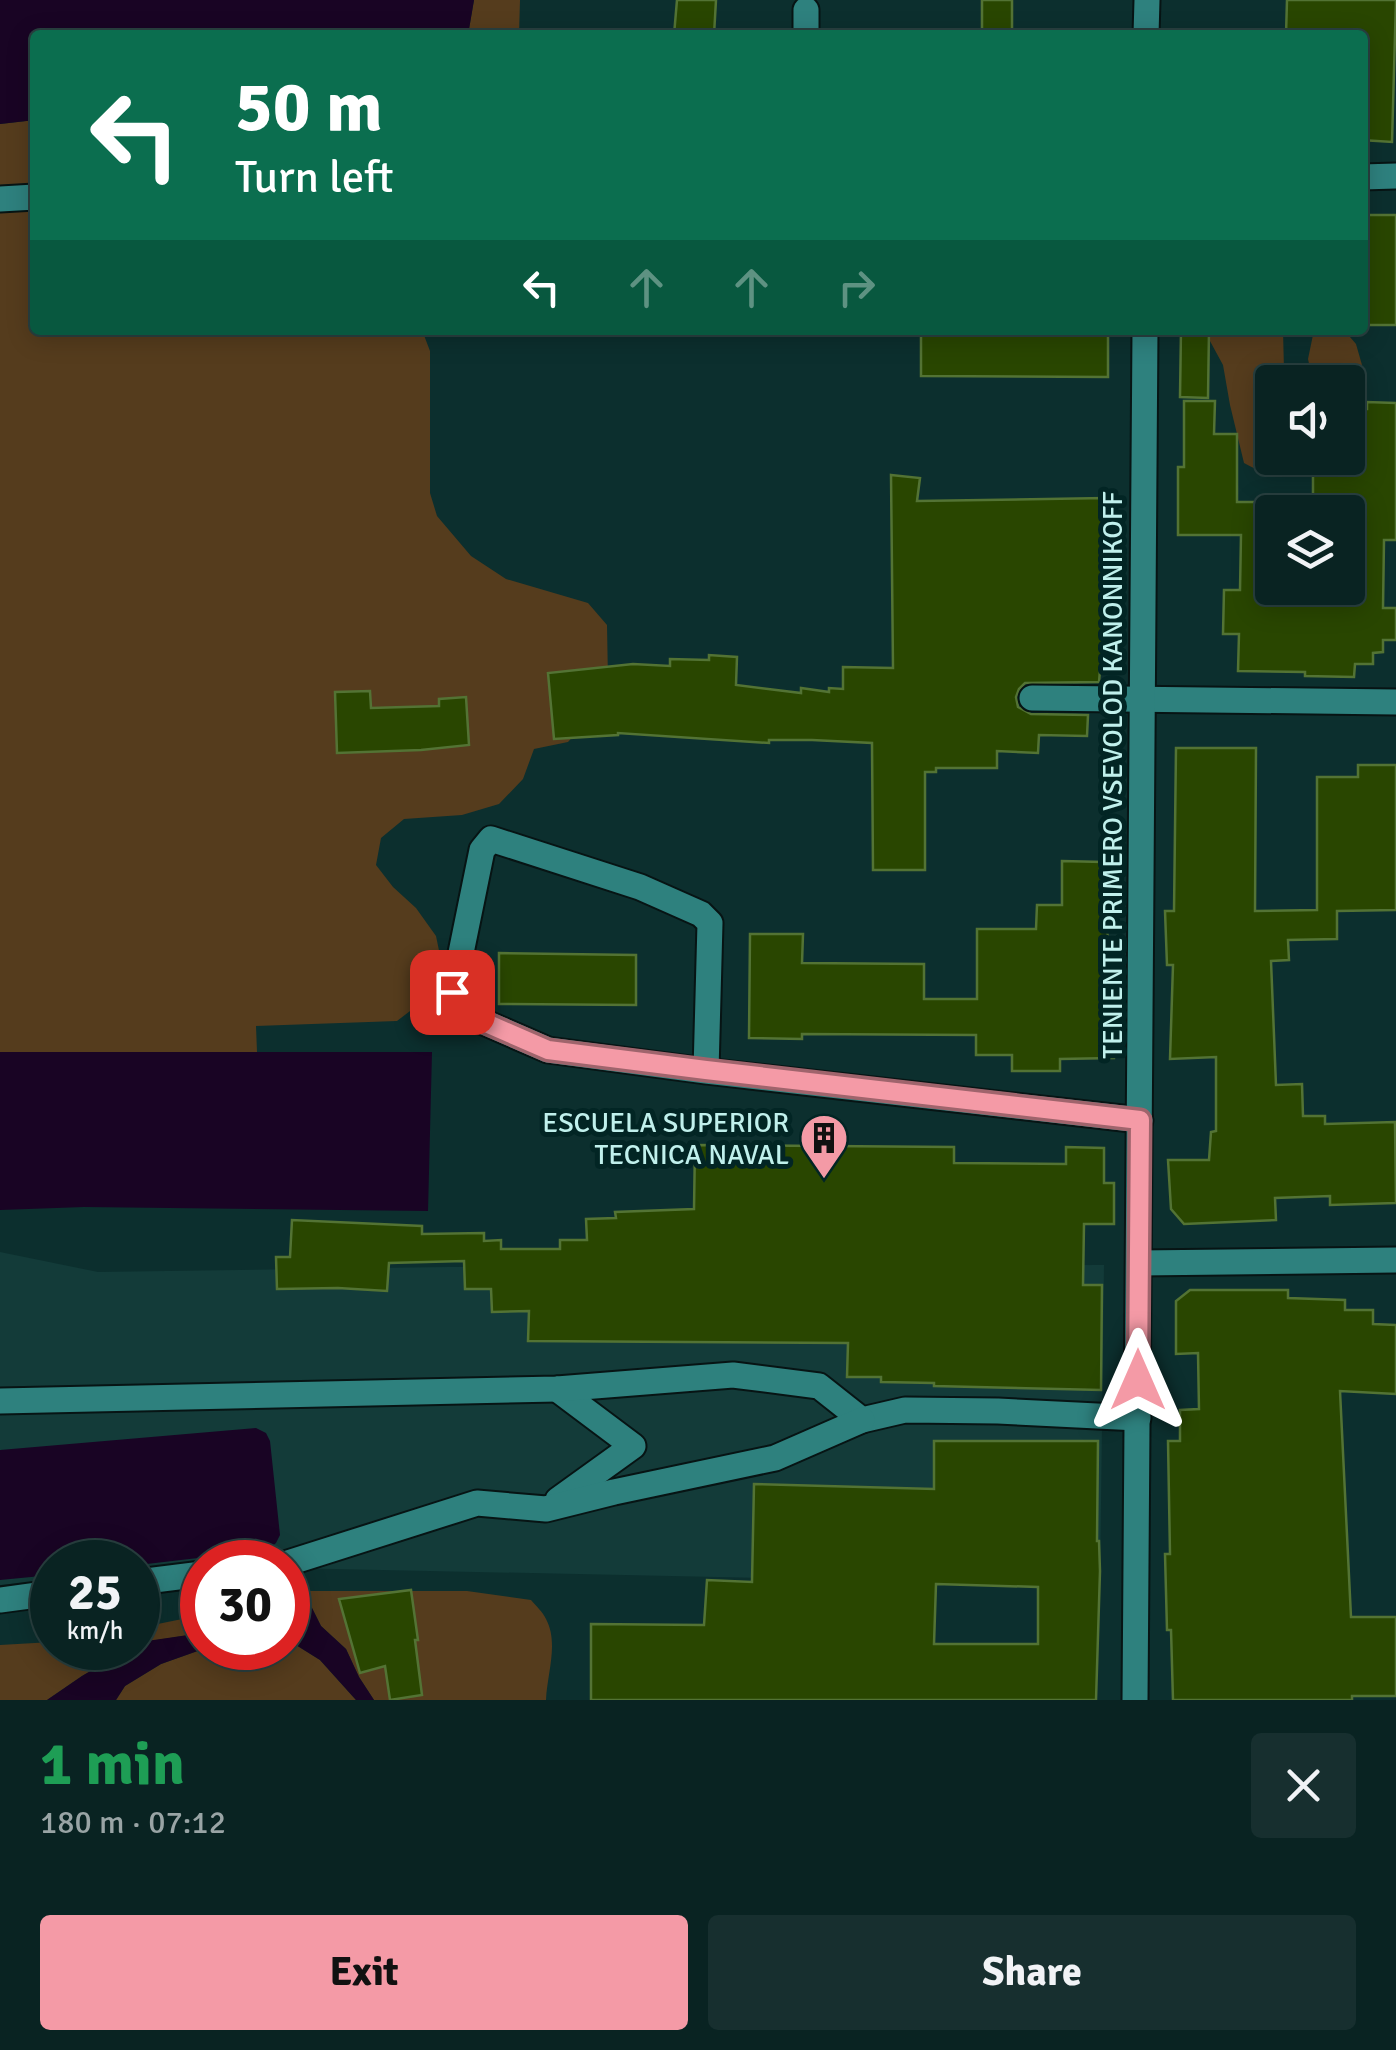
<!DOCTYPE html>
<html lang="en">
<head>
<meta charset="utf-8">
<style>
  body { margin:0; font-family:Signika,sans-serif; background:#172f2f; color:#f1f3f6; height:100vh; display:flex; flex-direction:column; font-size:38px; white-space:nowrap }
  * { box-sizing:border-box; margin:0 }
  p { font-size:32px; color:#99a4a5 }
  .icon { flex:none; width:55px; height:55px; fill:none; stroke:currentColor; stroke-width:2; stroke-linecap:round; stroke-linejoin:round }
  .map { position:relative; height:1700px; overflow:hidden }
  .side { display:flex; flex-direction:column; background:#092322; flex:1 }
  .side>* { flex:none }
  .hud { position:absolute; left:30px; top:30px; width:1338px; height:305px; border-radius:10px; box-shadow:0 5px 25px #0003,0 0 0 2px #294040; background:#0b6e4f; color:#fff; overflow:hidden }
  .fabs { position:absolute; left:1255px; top:365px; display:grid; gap:20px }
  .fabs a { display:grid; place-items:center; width:110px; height:110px; border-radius:10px; background:#092322; box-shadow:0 5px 25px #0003,0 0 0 2px #294040; font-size:50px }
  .speed { position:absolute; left:30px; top:1540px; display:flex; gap:20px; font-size:50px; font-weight:700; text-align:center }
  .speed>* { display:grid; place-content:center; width:130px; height:130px; border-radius:50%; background:#092322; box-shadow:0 5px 25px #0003,0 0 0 2px #294040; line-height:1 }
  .speed small { font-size:25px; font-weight:400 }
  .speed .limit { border:15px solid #d22; background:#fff; color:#111 }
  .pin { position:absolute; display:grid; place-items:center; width:85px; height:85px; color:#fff; margin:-42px; border-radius:20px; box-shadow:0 5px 15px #0006 }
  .me { position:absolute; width:110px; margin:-55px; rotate:0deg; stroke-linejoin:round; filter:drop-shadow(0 0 8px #0008) }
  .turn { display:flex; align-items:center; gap:35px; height:210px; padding:0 40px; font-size:45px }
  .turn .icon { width:130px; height:130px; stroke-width:2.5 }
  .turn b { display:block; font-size:70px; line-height:85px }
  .lanes { display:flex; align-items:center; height:95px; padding:0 40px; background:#0003; justify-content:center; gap:50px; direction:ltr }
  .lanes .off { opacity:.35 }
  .round { display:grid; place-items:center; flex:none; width:105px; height:105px; border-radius:10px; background:#172f2f }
  .overview { display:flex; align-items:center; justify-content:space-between; height:170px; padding:0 40px }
  h1 { font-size:60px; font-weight:700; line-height:75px; color:#1e9e55 }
  .primary-button { display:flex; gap:20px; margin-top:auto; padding:20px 40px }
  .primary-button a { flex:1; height:115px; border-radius:10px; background:#f49aa6; color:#111; font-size:40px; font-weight:700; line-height:115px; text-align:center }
  .primary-button a+a { background:#172f2f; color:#f1f3f6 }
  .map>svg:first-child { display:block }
</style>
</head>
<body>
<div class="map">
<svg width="1396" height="1700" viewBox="0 0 1396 1700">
  <rect width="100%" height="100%" fill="#0c2f2e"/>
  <polygon fill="#133b39" points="0,1252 98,1272 447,1267 1104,1265 1100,1585 288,1568 288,1562 202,1562 138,1577 138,1562 52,1562 52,1582 0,1585"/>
  <g fill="#553c1d">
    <polygon points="474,0 520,0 519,35 468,35"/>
    <polygon points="35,120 35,330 422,330 430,351 430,493 437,516 471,556 506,579 588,603 607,625 608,680 591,716 568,742 534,749 523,779 499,804 462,815 404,819 381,838 376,865 393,887 416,908 436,936 441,960 431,995 397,1021 256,1026 257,1052 0,1052 0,124"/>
    <path d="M1204 330H1283L1284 370 1289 382H1272V458H1315L1312 469C1289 483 1267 476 1244 463L1230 405 1223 365Z"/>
    <polygon points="1314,330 1344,330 1356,344 1364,372 1354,400 1348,399 1348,382 1313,382 1308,359"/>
    <path d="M308 1591H467L531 1600C536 1606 543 1612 546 1619 559 1643 547 1674 546 1700H374L359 1677 346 1649 321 1626 311 1606 288 1614V1596Z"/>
    <polygon points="202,1615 202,1633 138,1643 138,1628"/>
    <polygon points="288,1640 320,1660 356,1700 116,1700 125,1686 161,1664 206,1648 288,1648"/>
    <polygon points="52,1642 52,1648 130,1648 82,1676 47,1700 0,1700 0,1645"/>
  </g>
  <g fill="#190424">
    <polygon points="0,0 474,0 468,35 35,35 35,120 0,124"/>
    <polygon points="0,1052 432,1052 428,1211 84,1207 0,1210"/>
    <polygon points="256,1428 266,1433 270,1441 280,1535 276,1543 267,1550 138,1565 138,1562 52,1562 52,1575 0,1580 0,1450"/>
    <polygon points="311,1606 321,1626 346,1649 359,1677 374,1700 356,1700 320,1660 288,1640 288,1614"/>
    <polygon points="202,1633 202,1648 206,1648 161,1664 125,1686 116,1700 47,1700 82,1676 130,1648 138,1648 140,1642"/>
  </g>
  <g fill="#294600" stroke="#537334" stroke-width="2.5" fill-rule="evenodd">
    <polygon points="677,0 716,0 714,35 674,35"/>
    <rect x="982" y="0" width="30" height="35"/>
    <polygon points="1287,0 1396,0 1392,142 1362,140 1362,35 1286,35"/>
    <rect x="1362" y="215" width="34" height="110"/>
    <polygon points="921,330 1108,330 1108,377 921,376"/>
    <polygon points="1181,330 1209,330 1208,398 1180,397"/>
    <polygon points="1184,401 1215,401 1214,434 1237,434 1237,502 1272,502 1272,588 1348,588 1348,512 1313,512 1313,458 1348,458 1348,409 1367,409 1367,402 1396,403 1396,540 1384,540 1383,608 1396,608 1396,640 1383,640 1383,652 1373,653 1373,664 1355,664 1354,677 1305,676 1305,672 1238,671 1239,634 1223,634 1224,590 1240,590 1241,535 1178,535 1178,467 1184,467"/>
    <polygon points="891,475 920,478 917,501 1105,498 1107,670 1100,670 1099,682 1025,683 1019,689 1016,697 1018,707 1031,714 1088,715 1087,736 1039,735 1038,753 997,751 997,768 936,768 936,772 925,772 925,870 873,870 872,743 812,740 769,740 769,743 618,733 618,735 554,739 548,673 633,664 670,666 670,659 709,660 709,655 737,657 736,685 801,693 801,688 829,692 829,688 843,689 843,667 893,668"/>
    <polygon points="370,691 371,708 439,706 439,699 466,697 469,745 421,750 337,753 335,692"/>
    <polygon points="1176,748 1256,748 1255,911 1317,910 1317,777 1358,777 1358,765 1396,765 1396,910 1337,911 1337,939 1288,940 1289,960 1271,961 1276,1085 1302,1084 1303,1116 1325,1116 1325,1124 1395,1122 1396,1203 1330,1205 1330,1196 1275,1198 1276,1220 1184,1224 1171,1209 1168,1160 1209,1160 1211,1132 1216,1131 1216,1057 1170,1059 1173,965 1167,965 1165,911 1174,911"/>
    <polygon points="1062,861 1103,862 1103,906 1108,906 1106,1003 1116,1003 1114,1058 1060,1059 1060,1071 1012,1071 1012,1055 976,1055 976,1035 802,1034 802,1039 749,1038 750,934 803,934 802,963 924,964 924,999 977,999 977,929 1036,929 1037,905 1062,905"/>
    <polygon points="499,953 636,955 636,1005 499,1004"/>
    <polygon points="695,1145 954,1147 954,1163 1066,1164 1066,1147 1104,1148 1104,1183 1114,1183 1114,1224 1084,1224 1083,1285 1102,1285 1101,1390 934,1386 934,1383 881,1382 881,1377 847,1377 848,1343 528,1341 529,1311 492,1312 491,1289 465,1289 464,1261 389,1263 387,1291 338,1288 277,1289 276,1257 290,1257 292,1220 422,1226 422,1234 484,1233 484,1241 501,1240 501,1249 560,1249 560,1240 587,1240 586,1219 616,1218 615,1212 694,1209"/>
    <polygon points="1190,1290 1288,1290 1288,1298 1345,1300 1345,1310 1373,1310 1373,1324 1396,1325 1396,1394 1340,1391 1351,1617 1396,1617 1396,1696 1352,1696 1352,1700 1173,1700 1171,1630 1167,1630 1165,1554 1170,1554 1168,1441 1180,1441 1180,1410 1199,1409 1198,1353 1176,1354 1176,1301"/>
    <path d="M934 1441H1098L1097 1541H1099L1100 1571 1096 1700H591V1624L704 1625 707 1580 752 1582 754 1484 934 1489ZM936 1584 1038 1587V1644H934Z"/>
    <polygon points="411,1590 418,1640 415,1640 422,1695 390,1700 385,1666 360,1673 339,1599"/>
  </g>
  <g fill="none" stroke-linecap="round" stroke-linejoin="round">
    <g stroke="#071414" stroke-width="29">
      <g id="minor">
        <polyline points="806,10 806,35"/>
        <polyline points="1146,35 1147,0"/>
        <polyline points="1362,177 1396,176"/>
        <polyline points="0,199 35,197"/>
        <polyline points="1032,698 1396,702"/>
        <polyline points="706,1071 710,923 701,914 640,887 491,839 482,850 453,992 463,1013 548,1050 706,1071 1140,1120"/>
        <polyline points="1139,1263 1396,1260"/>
        <polyline points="557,1389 633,1446 558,1500"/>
        <polyline points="0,1401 557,1389 733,1375 819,1386 862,1420 905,1410 998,1411 1138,1418"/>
        <polyline points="288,1563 477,1503 546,1509 614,1492 775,1458 862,1420"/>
        <polyline points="138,1582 202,1574"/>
        <polyline points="0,1600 52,1593"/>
        <polyline points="1135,1700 1145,330"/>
      </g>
    </g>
    <use href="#minor" stroke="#2e817e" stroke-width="25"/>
  </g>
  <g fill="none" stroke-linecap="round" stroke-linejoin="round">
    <g stroke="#9f646c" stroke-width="25">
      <polyline id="route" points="452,992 463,1013 548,1050 706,1070 1140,1120 1138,1380"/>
    </g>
    <use href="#route" stroke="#f49aa6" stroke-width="18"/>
  </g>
  <defs>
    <g id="building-pin" transform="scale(2.5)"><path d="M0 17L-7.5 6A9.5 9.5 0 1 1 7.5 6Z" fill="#f49aa6" stroke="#022524"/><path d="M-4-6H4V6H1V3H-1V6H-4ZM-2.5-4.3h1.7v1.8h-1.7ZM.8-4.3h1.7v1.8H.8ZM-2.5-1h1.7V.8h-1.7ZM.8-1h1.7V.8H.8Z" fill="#111"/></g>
  </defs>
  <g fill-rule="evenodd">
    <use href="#building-pin" x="824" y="1138"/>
  </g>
  <g text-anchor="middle" stroke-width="10" stroke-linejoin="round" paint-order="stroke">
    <g font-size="28" fill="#c0f0ec" stroke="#022524">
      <text transform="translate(1112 775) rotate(-90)" y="10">TENIENTE PRIMERO VSEVOLOD KANONNIKOFF</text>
    </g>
    <g font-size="28" fill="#c0f0ec" stroke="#022524" text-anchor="end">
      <text x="789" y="1132">ESCUELA SUPERIOR<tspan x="789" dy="32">TECNICA NAVAL</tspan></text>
    </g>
  </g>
</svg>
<div class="fabs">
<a><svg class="icon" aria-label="sound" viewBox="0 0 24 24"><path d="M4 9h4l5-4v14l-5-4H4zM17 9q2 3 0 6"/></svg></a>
<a><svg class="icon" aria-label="layers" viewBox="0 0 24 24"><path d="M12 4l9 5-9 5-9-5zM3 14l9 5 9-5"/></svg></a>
</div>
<div class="speed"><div>25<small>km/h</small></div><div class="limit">30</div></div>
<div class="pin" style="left:452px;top:992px;background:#d93025"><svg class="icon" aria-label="arrive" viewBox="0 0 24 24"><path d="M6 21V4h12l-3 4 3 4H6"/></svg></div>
<svg class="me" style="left:1138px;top:1380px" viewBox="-20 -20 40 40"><path d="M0-17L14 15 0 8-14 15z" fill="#f49aa6" stroke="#fff" stroke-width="4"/></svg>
<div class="hud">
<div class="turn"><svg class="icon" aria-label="left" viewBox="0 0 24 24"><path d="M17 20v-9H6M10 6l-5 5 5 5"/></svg><div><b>50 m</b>Turn left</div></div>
<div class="lanes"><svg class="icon" aria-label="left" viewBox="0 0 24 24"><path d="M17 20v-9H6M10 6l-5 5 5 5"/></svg><svg class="icon off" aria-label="ahead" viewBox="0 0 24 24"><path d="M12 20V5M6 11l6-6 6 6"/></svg><svg class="icon off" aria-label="ahead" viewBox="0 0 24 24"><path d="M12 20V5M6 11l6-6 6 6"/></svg><svg class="icon off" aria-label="right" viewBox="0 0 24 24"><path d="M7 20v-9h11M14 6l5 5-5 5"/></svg></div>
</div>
</div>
<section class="side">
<div class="overview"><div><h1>1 min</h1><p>180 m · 07:12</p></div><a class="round"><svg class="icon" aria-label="close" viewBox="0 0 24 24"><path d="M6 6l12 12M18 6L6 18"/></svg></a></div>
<div class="primary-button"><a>Exit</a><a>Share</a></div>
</section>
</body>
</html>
